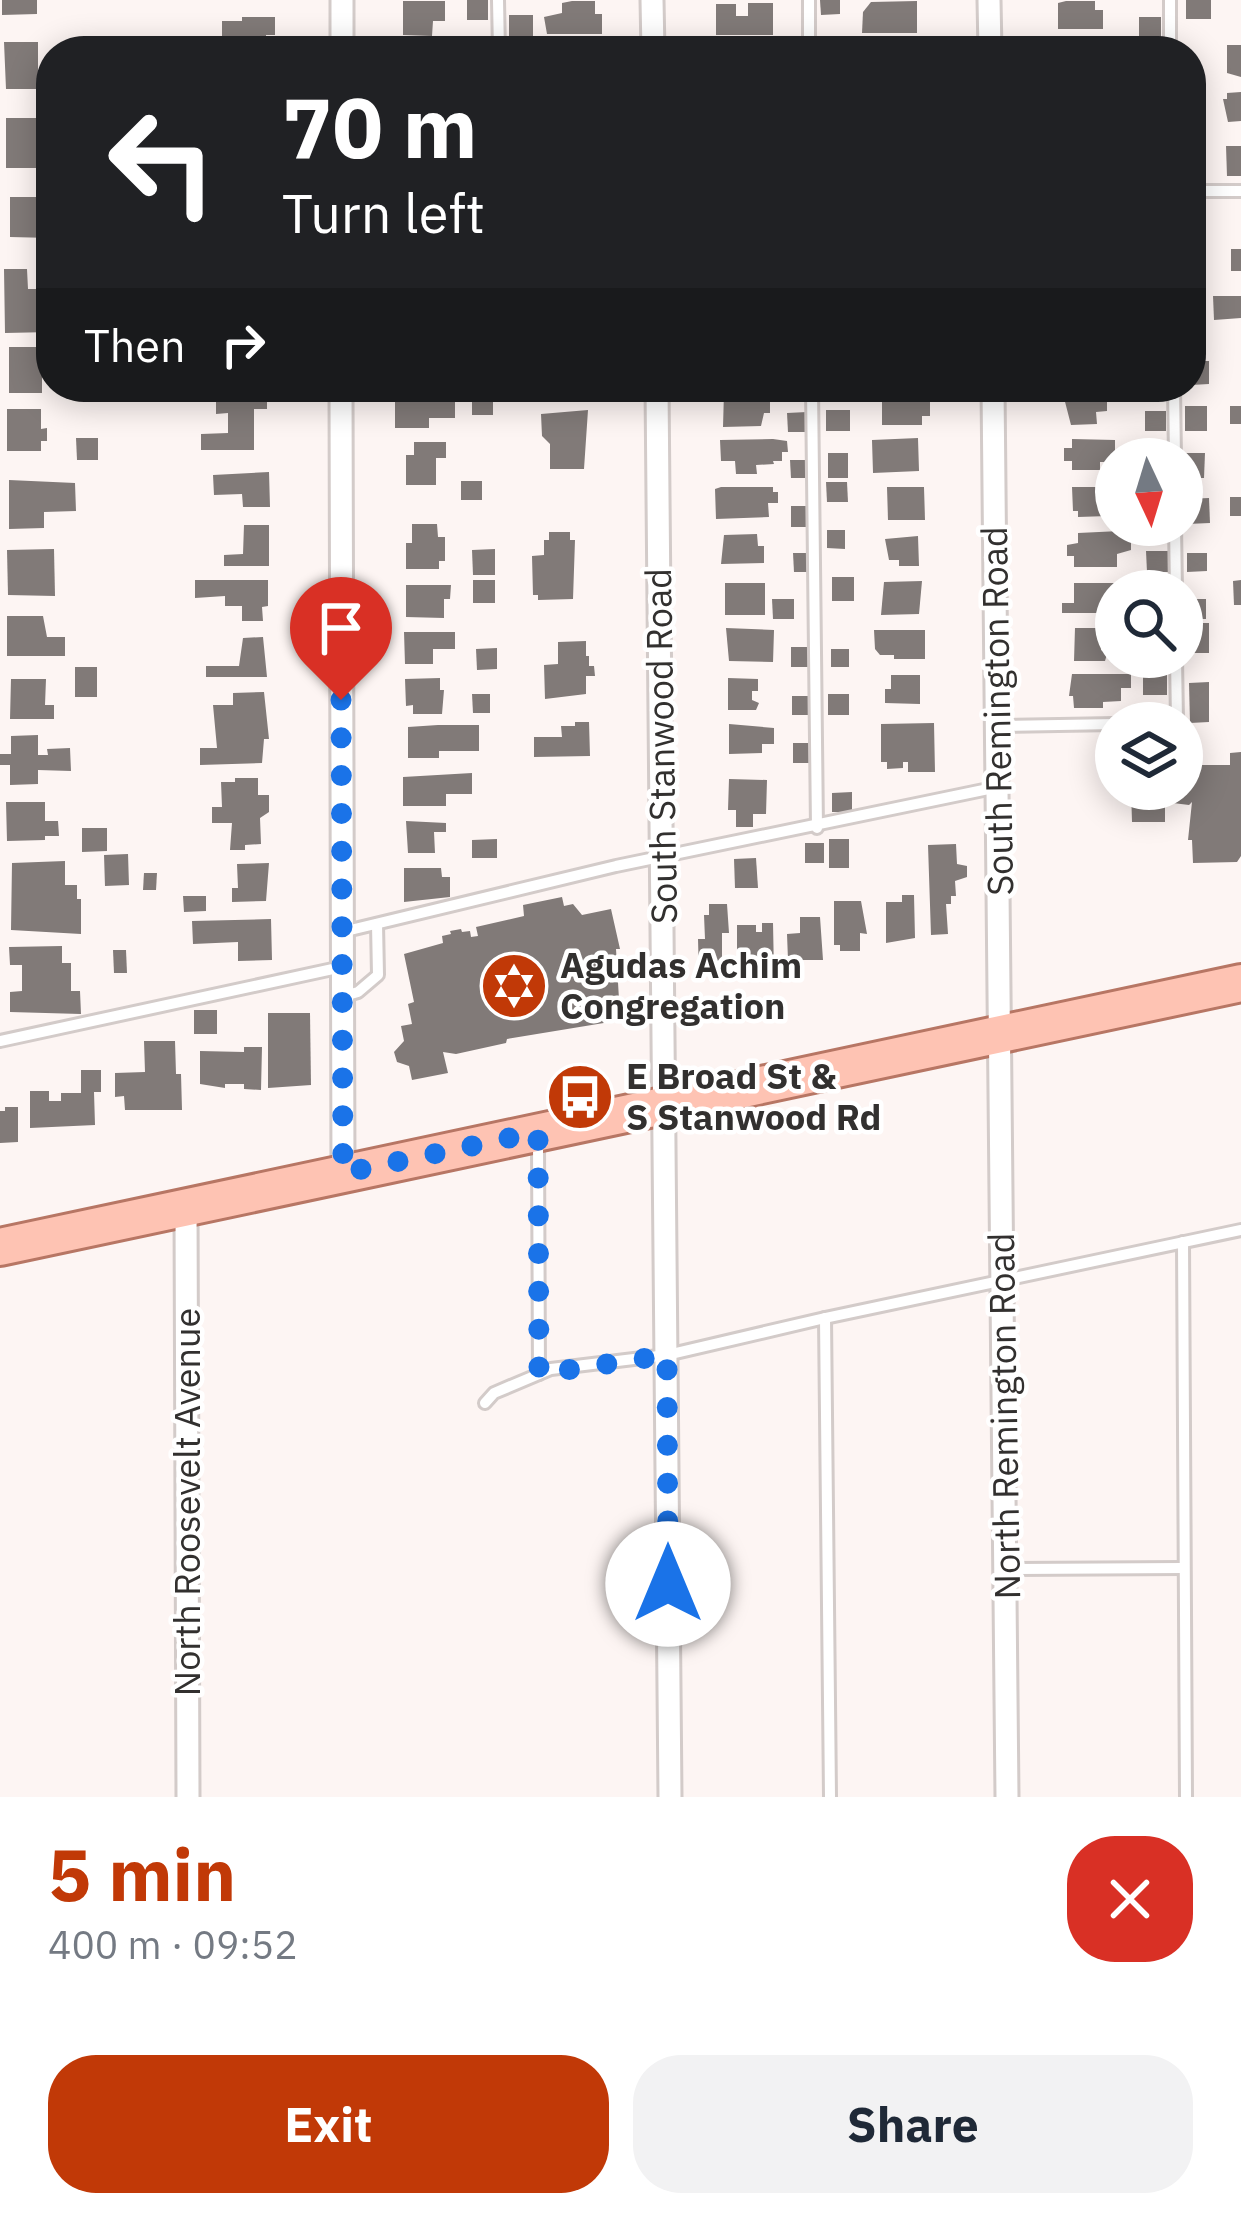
<!DOCTYPE html>
<html lang="en">
<head>
<meta charset="utf-8">
<style>
  body { margin:0; font-family:"IBM Plex Sans",sans-serif; background:#f2f2f3; color:#1f2937; height:100vh; display:flex; flex-direction:column; font-size:45px; white-space:nowrap }
  * { box-sizing:border-box; margin:0 }
  p { font-size:39px; color:#747a83 }
  .icon { flex:none; width:66px; height:66px; fill:none; stroke:currentColor; stroke-width:2; stroke-linecap:round; stroke-linejoin:round }
  .map { position:relative; height:1797px; overflow:hidden }
  .details { display:flex; flex-direction:column; background:#fff; flex:1 }
  .details>* { flex:none }
  .hud { position:absolute; left:36px; top:36px; width:1170px; height:366px; border-radius:48px; box-shadow:0 6px 30px #0003; background:#202124; color:#fff; overflow:hidden }
  .needle { width:78px; rotate:176deg }
  .fabs { position:absolute; left:1095px; top:438px; display:grid; gap:24px }
  .fabs a { display:grid; place-items:center; width:108px; height:108px; border-radius:50%; background:#fff; box-shadow:0 6px 30px #0003; font-size:60px }
  .pin { position:absolute; display:grid; place-items:center; width:102px; height:102px; color:#fff; margin:-123px -51px; border-radius:50% 50% 50% 0; rotate:-45deg; box-shadow:0 0 12px #0007 }
  .pin .icon { rotate:45deg }
  .me { position:absolute; width:132px; margin:-66px; rotate:0deg; stroke-linejoin:round; filter:drop-shadow(0 0 9px #0008) }
  .turn { display:flex; align-items:center; gap:42px; height:252px; padding:0 48px; font-size:54px }
  .turn .icon { width:156px; height:156px; stroke-width:2.5 }
  .turn b { display:block; font-size:84px; line-height:102px }
  .then { display:flex; align-items:center; height:114px; padding:0 48px; background:#0003; gap:24px; font-size:45px }
  .round { display:grid; place-items:center; flex:none; width:126px; height:126px; border-radius:48px; background:#f2f2f3 }
  .overview { display:flex; align-items:center; justify-content:space-between; height:204px; padding:0 48px }
  h1 { font-size:72px; font-weight:700; line-height:90px; color:#c13907 }
  .primary-button { display:flex; gap:24px; margin-top:auto; padding:24px 48px }
  .primary-button a { flex:1; height:138px; border-radius:48px; background:#c13907; color:#fff; font-size:48px; font-weight:700; line-height:138px; text-align:center }
  .primary-button a+a { background:#f2f2f3; color:#1f2937 }
  .map>svg:first-child { display:block }
</style>
</head>
<body>
<div class="map">
<svg width="1241" height="1797" viewBox="0 0 1241 1797">
  <rect width="100%" height="100%" fill="#fdf5f3"/>
  <g fill="#817a78">
    <polygon points="2,0 37,0 37,14 2,15"/>
    <rect x="467" y="0" width="21" height="20"/>
    <polygon points="820,0 840,0 840,14 821,15"/>
    <rect x="1186" y="0" width="25" height="19"/>
    <polygon points="403,1 445,1 445,21 433,21 432,36 403,35"/>
    <polygon points="572,1 595,1 595,14 602,14 602,34 547,34 544,17 562,13 562,3"/>
    <polygon points="917,1 917,33 862,33 863,12 871,2"/>
    <polygon points="1066,1 1095,1 1095,10 1103,10 1103,29 1058,29 1058,3"/>
    <polygon points="748,3 773,3 773,35 716,35 716,4 736,4 736,16 748,16"/>
    <rect x="509" y="15" width="24" height="26"/>
    <polygon points="242,17 275,17 275,35 266,35 266,51 222,51 222,21 242,21"/>
    <rect x="1139" y="17" width="22" height="22"/>
    <polygon points="895,41 895,51 880,51 880,42"/>
    <polygon points="4,42 38,42 38,76 51,76 51,89 6,89"/>
    <polygon points="1142,42 1162,42 1162,51 1123,51 1123,46 1142,46"/>
    <rect x="784" y="44" width="20" height="7"/>
    <polygon points="1227,45 1241,45 1241,77 1227,73"/>
    <rect x="1191" y="64" width="8" height="22"/>
    <polygon points="1241,92 1241,121 1228,122 1223,99 1227,99 1227,93"/>
    <rect x="1191" y="112" width="14" height="21"/>
    <polygon points="6,118 40,118 40,154 51,154 51,168 6,168"/>
    <polygon points="1226,146 1241,146 1241,176 1227,176"/>
    <rect x="1191" y="153" width="11" height="20"/>
    <polygon points="10,197 44,197 44,222 51,223 51,238 10,237"/>
    <polygon points="1205,203 1205,226 1191,226 1191,204"/>
    <rect x="1231" y="249" width="10" height="22"/>
    <rect x="1191" y="262" width="14" height="26"/>
    <polygon points="4,269 27,269 28,289 40,289 41,299 51,299 51,332 5,333"/>
    <polygon points="1213,296 1241,296 1241,318 1214,320"/>
    <rect x="9" y="347" width="33" height="46"/>
    <polygon points="1191,361 1209,361 1209,384 1191,385"/>
    <rect x="96" y="387" width="22" height="13"/>
    <polygon points="216,387 267,387 267,409 254,409 254,450 201,450 201,434 228,433 228,413 216,414"/>
    <rect x="472" y="390" width="21" height="25"/>
    <polygon points="1096,391 1107,393 1107,411 1096,412 1097,424 1071,425 1063,394"/>
    <polygon points="724,392 770,392 770,413 764,413 761,426 723,427"/>
    <polygon points="882,392 922,392 923,402 930,402 930,416 922,416 922,425 882,425"/>
    <polygon points="427,396 427,401 455,400 455,418 429,418 429,428 395,428 395,397"/>
    <rect x="1185" y="406" width="22" height="25"/>
    <rect x="1230" y="406" width="11" height="18"/>
    <polygon points="7,409 41,409 41,429 47,428 47,441 41,441 41,451 7,451"/>
    <polygon points="588,410 584,469 550,469 550,444 542,436 541,414"/>
    <rect x="826" y="410" width="24" height="21"/>
    <rect x="1145" y="411" width="21" height="20"/>
    <polygon points="807,412 807,432 788,432 787,413"/>
    <polygon points="76,438 98,438 98,460 77,460"/>
    <polygon points="918,438 919,471 873,473 872,440"/>
    <polygon points="773,439 787,441 788,452 782,452 782,461 773,461 774,464 756,465 757,474 736,474 735,461 721,461 720,440"/>
    <polygon points="1072,439 1115,440 1115,462 1100,462 1100,470 1072,470 1072,461 1064,461 1064,448 1072,448"/>
    <polygon points="414,442 446,442 446,458 436,458 436,485 406,485 406,455 414,455"/>
    <polygon points="1165,452 1165,459 1142,459 1142,453"/>
    <rect x="828" y="453" width="20" height="25"/>
    <polygon points="1184,453 1205,453 1204,478 1184,478"/>
    <polygon points="790,460 809,460 809,478 791,478"/>
    <polygon points="269,472 270,507 243,507 242,494 214,495 213,475"/>
    <polygon points="9,480 75,483 76,511 44,512 44,528 9,529"/>
    <rect x="461" y="481" width="21" height="19"/>
    <polygon points="826,482 847,482 848,502 827,502"/>
    <polygon points="721,487 773,487 773,492 778,492 778,503 768,503 769,517 716,519 715,489"/>
    <polygon points="887,487 924,487 925,520 888,520"/>
    <polygon points="1072,487 1116,487 1116,505 1108,505 1108,516 1078,517 1078,511 1073,511"/>
    <rect x="1230" y="497" width="11" height="19"/>
    <polygon points="1209,498 1210,523 1187,524 1186,499"/>
    <rect x="791" y="506" width="19" height="21"/>
    <polygon points="412,524 437,524 438,537 445,537 445,561 439,561 439,569 406,569 406,543 412,543"/>
    <polygon points="244,525 269,525 269,566 224,566 224,555 243,554"/>
    <polygon points="827,530 845,530 845,549 827,548"/>
    <polygon points="1141,530 1142,543 1131,543 1131,550 1117,554 1117,567 1074,567 1074,556 1067,556 1067,545 1078,543 1078,533"/>
    <polygon points="549,532 570,532 570,540 575,540 573,599 538,600 538,595 533,595 532,556 544,555 544,540 549,540"/>
    <polygon points="757,534 758,546 764,546 764,563 721,564 724,535"/>
    <polygon points="918,536 919,566 899,566 899,560 889,560 885,539"/>
    <polygon points="54,549 55,596 8,595 7,550"/>
    <polygon points="495,549 495,575 473,575 472,550"/>
    <polygon points="1146,551 1168,551 1169,572 1147,572"/>
    <polygon points="793,553 811,553 811,572 794,572"/>
    <polygon points="1187,553 1207,553 1207,571 1187,572"/>
    <rect x="832" y="577" width="22" height="24"/>
    <polygon points="195,580 268,580 268,606 262,607 263,621 242,621 242,606 225,606 225,596 195,598"/>
    <rect x="473" y="580" width="22" height="23"/>
    <polygon points="1241,580 1241,605 1234,605 1233,581"/>
    <polygon points="922,581 919,614 881,615 884,582"/>
    <rect x="725" y="583" width="40" height="32"/>
    <polygon points="1074,583 1114,583 1114,613 1062,613 1062,603 1074,603"/>
    <polygon points="406,585 451,585 450,599 444,599 444,618 406,617"/>
    <polygon points="772,599 794,599 794,619 773,619"/>
    <rect x="1186" y="599" width="20" height="20"/>
    <polygon points="7,616 43,616 47,637 65,637 65,656 7,656"/>
    <rect x="1187" y="623" width="22" height="30"/>
    <polygon points="726,628 774,630 773,662 729,661"/>
    <polygon points="1075,628 1107,628 1107,642 1101,643 1101,650 1107,654 1105,661 1074,661"/>
    <polygon points="874,630 925,630 925,659 894,659 894,655 880,655 875,649"/>
    <polygon points="404,632 455,632 455,649 433,649 433,664 405,664"/>
    <polygon points="263,637 267,677 206,677 206,666 239,666 243,638"/>
    <polygon points="586,641 586,656 589,656 589,666 594,666 595,676 586,676 586,694 545,699 544,665 558,664 558,642"/>
    <rect x="791" y="647" width="21" height="20"/>
    <polygon points="497,648 497,669 477,670 476,649"/>
    <rect x="831" y="649" width="18" height="18"/>
    <polygon points="1152,657 1170,657 1170,666 1152,665"/>
    <rect x="75" y="667" width="22" height="30"/>
    <rect x="1143" y="671" width="24" height="24"/>
    <polygon points="1072,674 1131,674 1131,688 1121,688 1121,701 1103,702 1103,708 1074,708 1073,696 1069,696"/>
    <polygon points="891,675 920,675 920,704 885,703 885,689 891,689"/>
    <polygon points="440,678 440,690 444,690 442,714 413,714 413,705 406,706 405,679"/>
    <polygon points="728,678 758,679 758,691 752,691 752,700 759,703 756,710 728,710"/>
    <polygon points="11,679 46,679 45,705 54,705 54,719 10,719"/>
    <polygon points="1209,682 1209,722 1190,723 1189,683"/>
    <polygon points="264,692 269,739 264,739 262,763 200,765 200,748 217,748 213,705 233,705 233,693"/>
    <polygon points="472,694 490,694 490,713 473,713"/>
    <rect x="828" y="694" width="21" height="21"/>
    <rect x="792" y="696" width="21" height="19"/>
    <polygon points="575,722 589,722 590,756 534,757 534,737 562,737 561,726 575,726"/>
    <polygon points="934,723 935,772 908,772 908,762 903,762 903,768 887,769 887,762 881,762 881,724"/>
    <polygon points="729,724 774,728 774,744 762,744 762,753 729,754"/>
    <polygon points="438,725 479,725 479,751 439,751 439,758 408,758 408,727"/>
    <polygon points="38,735 38,755 48,755 47,749 70,748 71,771 38,770 38,784 10,785 10,765 0,765 0,754 11,754 11,736"/>
    <polygon points="793,743 812,743 813,763 793,763"/>
    <polygon points="1241,752 1241,856 1237,862 1193,863 1192,840 1188,840 1192,802 1189,805 1165,802 1165,822 1132,822 1131,789 1182,789 1182,765 1230,765 1230,753"/>
    <polygon points="472,773 472,794 446,794 446,806 403,806 403,777"/>
    <polygon points="235,778 258,778 258,795 269,795 269,812 260,818 261,844 245,845 245,850 230,850 232,823 212,823 212,807 222,807 221,782 235,782"/>
    <polygon points="729,779 767,780 766,814 753,814 753,827 736,827 736,810 728,810"/>
    <polygon points="852,792 852,812 832,812 832,793"/>
    <polygon points="6,802 45,802 45,821 58,821 59,836 45,836 45,840 7,841"/>
    <polygon points="406,821 446,823 446,832 434,832 435,853 408,853"/>
    <polygon points="82,828 107,828 107,851 82,852"/>
    <polygon points="497,839 497,858 472,858 472,840"/>
    <rect x="829" y="839" width="20" height="29"/>
    <rect x="805" y="843" width="19" height="20"/>
    <polygon points="956,844 957,864 967,866 967,877 955,881 956,896 951,896 951,904 946,904 948,934 931,935 928,845"/>
    <polygon points="128,854 129,885 105,886 104,855"/>
    <polygon points="756,858 758,888 735,888 734,859"/>
    <polygon points="65,861 65,885 77,885 77,899 81,899 81,934 11,930 12,863"/>
    <polygon points="269,863 266,901 232,902 232,888 238,888 237,864"/>
    <polygon points="404,868 441,868 442,877 450,877 450,897 404,902"/>
    <polygon points="144,873 157,873 156,890 143,890"/>
    <polygon points="902,895 914,895 915,938 886,943 886,902 902,902"/>
    <polygon points="183,896 206,896 206,911 184,912"/>
    <polygon points="562,897 564,906 573,904 582,915 611,909 620,949 616,949 620,1016 616,1021 507,1039 506,1043 456,1054 443,1052 448,1073 412,1080 409,1066 397,1062 394,1052 404,1041 401,1026 412,1024 408,1004 414,1002 404,954 443,943 442,936 451,934 450,931 461,929 462,932 470,931 471,937 478,936 476,927 524,916 523,905"/>
    <polygon points="834,901 861,901 867,934 860,933 860,951 840,951 840,945 834,945"/>
    <polygon points="709,904 727,904 729,933 722,933 722,976 699,976 698,939 705,939 704,915 709,915"/>
    <polygon points="800,917 820,917 823,960 788,960 787,934 800,933"/>
    <polygon points="271,919 272,960 238,961 238,942 193,944 192,921"/>
    <polygon points="762,923 773,923 774,973 737,974 737,925 756,925 756,932 762,932"/>
    <polygon points="62,946 62,963 71,963 71,991 80,991 81,1014 10,1012 10,992 22,991 22,965 10,965 9,947"/>
    <polygon points="113,950 126,950 127,973 114,973"/>
    <rect x="194" y="1010" width="23" height="24"/>
    <polygon points="268,1013 310,1013 311,1085 268,1088"/>
    <polygon points="144,1041 175,1041 176,1074 181,1074 182,1110 125,1110 124,1096 115,1097 115,1073 145,1072"/>
    <polygon points="244,1047 262,1047 261,1090 244,1089 244,1084 225,1084 225,1088 200,1084 200,1051 244,1052"/>
    <polygon points="81,1070 101,1070 101,1092 94,1092 95,1125 30,1128 30,1091 49,1091 49,1101 61,1101 61,1093 81,1093"/>
    <polygon points="5,1107 18,1107 18,1142 0,1143 0,1111 5,1111"/>
  </g>
  <g fill="none" stroke-linecap="round" stroke-linejoin="round">
    <g stroke="#d3cbc9" stroke-width="16">
      <g id="lane">
        <polyline points="498,0 499,51"/>
        <polyline points="809,0 809,51"/>
        <polyline points="1170,0 1170,51"/>
        <polyline points="1191,191 1241,191"/>
        <polyline points="812,387 817,828"/>
        <polyline points="1174,387 1175,459"/>
        <polyline points="341,390 459,388"/>
        <polyline points="1175,525 1176,591"/>
        <polyline points="1145,723 1177,722 1176,657"/>
        <polyline points="997,726 1116,724"/>
        <polyline points="342,932 616,866 998,787"/>
        <polyline points="344,996 358,992 378,975 377,924"/>
        <polyline points="0,1041 342,967"/>
        <polyline points="538,1141 539,1374"/>
        <polyline points="1183,1242 1186,1797"/>
        <polyline points="825,1318 830,1797"/>
        <polyline points="485,1403 494,1393 551,1369 667,1355 825,1318 1241,1230"/>
        <polyline points="1005,1569 1183,1568"/>
      </g>
    </g>
    <g stroke="#d3cbc9" stroke-width="27">
      <g id="street">
        <polyline points="652,0 653,51"/>
        <polyline points="989,0 990,51"/>
        <polyline points="342,51 342,0"/>
        <polyline points="341,387 343,1173"/>
        <polyline points="657,387 670,1797"/>
        <polyline points="993,387 1007,1797"/>
        <polyline points="186,1208 188,1797"/>
      </g>
    </g>
    <g stroke="#b77664" stroke-width="42">
      <polyline id="primary" points="0,1247 1241,983"/>
    </g>
    <use href="#lane" stroke="#fff" stroke-width="10"/>
    <use href="#street" stroke="#fff" stroke-width="21"/>
    <use href="#primary" stroke="#fec3b3" stroke-width="36"/>
  </g>
  <g fill="none" stroke-linecap="round" stroke-linejoin="round">
    <polyline stroke="#1a73e8" stroke-width="21" stroke-dasharray="0 37.8" points="341,700 343,1173 538,1132 539,1374 667,1355 668,1584"/>
  </g>
  <defs>
    <g id="synagogue-disc" transform="scale(3.45)"><circle r="9.5" fill="#c13907" stroke="#fff"/><path d="M0-6.5L5.6 3.2H-5.6ZM0 6.5L5.6-3.2H-5.6Z" fill="#fff"/></g>
    <g id="bus-disc" transform="scale(3.45)"><circle r="9.5" fill="#c13907" stroke="#fff"/><path d="M-5-6H5V4H4V6H2V4H-2V6H-4V4H-5ZM-3.5-4V0h7V-4ZM-3.5 1.2v1.5H-2V1.2ZM2 1.2v1.5H3.5V1.2Z" fill="#fff"/></g>
  </defs>
  <g fill-rule="evenodd">
    <use href="#synagogue-disc" x="514" y="986"/>
    <use href="#bus-disc" x="580" y="1097"/>
  </g>
  <g text-anchor="middle" stroke-width="9" stroke-linejoin="round" paint-order="stroke">
    <g font-size="36" fill="#32302f" stroke="#fff">
      <text transform="translate(997 711) rotate(-91)" y="13">South Remington Road</text>
      <text transform="translate(661 746) rotate(-91)" y="13">South Stanwood Road</text>
      <text transform="translate(1004 1416) rotate(-91)" y="13">North Remington Road</text>
      <text transform="translate(187 1502) rotate(-90)" y="13">North Roosevelt Avenue</text>
    </g>
    <g font-size="36" font-weight="bold" fill="#32302f" stroke="#fff" text-anchor="start">
      <text x="560" y="978">Agudas Achim<tspan x="560" dy="41">Congregation</tspan></text>
      <text x="626" y="1089">E Broad St &amp;<tspan x="626" dy="41">S Stanwood Rd</tspan></text>
    </g>
  </g>
</svg>
<div class="fabs">
<a><svg class="needle" viewBox="-14 -14 28 28"><path d="M0-13l5 13h-10z" fill="#e53935"/><path d="M0 13l5-13h-10z" fill="#747a83"/></svg></a>
<a><svg class="icon" aria-label="search" viewBox="0 0 24 24"><circle cx="10" cy="10" r="6"/><path d="M15 15l6 6"/></svg></a>
<a><svg class="icon" aria-label="layers" viewBox="0 0 24 24"><path d="M12 4l9 5-9 5-9-5zM3 14l9 5 9-5"/></svg></a>
</div>
<div class="pin" style="left:341px;top:700px;background:#d93025"><svg class="icon" aria-label="arrive" viewBox="0 0 24 24"><path d="M6 21V4h12l-3 4 3 4H6"/></svg></div>
<svg class="me" style="left:668px;top:1584px" viewBox="-20 -20 40 40"><circle r="19" fill="#fff"/><path d="M0-13L10 11 0 6-10 11z" fill="#1a73e8"/></svg>
<div class="hud">
<div class="turn"><svg class="icon" aria-label="left" viewBox="0 0 24 24"><path d="M17 20v-9H6M10 6l-5 5 5 5"/></svg><div><b>70 m</b>Turn left</div></div>
<div class="then">Then<svg class="icon" aria-label="right" viewBox="0 0 24 24"><path d="M7 20v-9h11M14 6l5 5-5 5"/></svg></div>
</div>
</div>
<section class="details">
<div class="overview"><div><h1>5 min</h1><p>400 m · 09:52</p></div><a class="round" style="background:#d93025;color:#fff"><svg class="icon" aria-label="close" viewBox="0 0 24 24"><path d="M6 6l12 12M18 6L6 18"/></svg></a></div>
<div class="primary-button"><a>Exit</a><a>Share</a></div>
</section>
</body>
</html>
